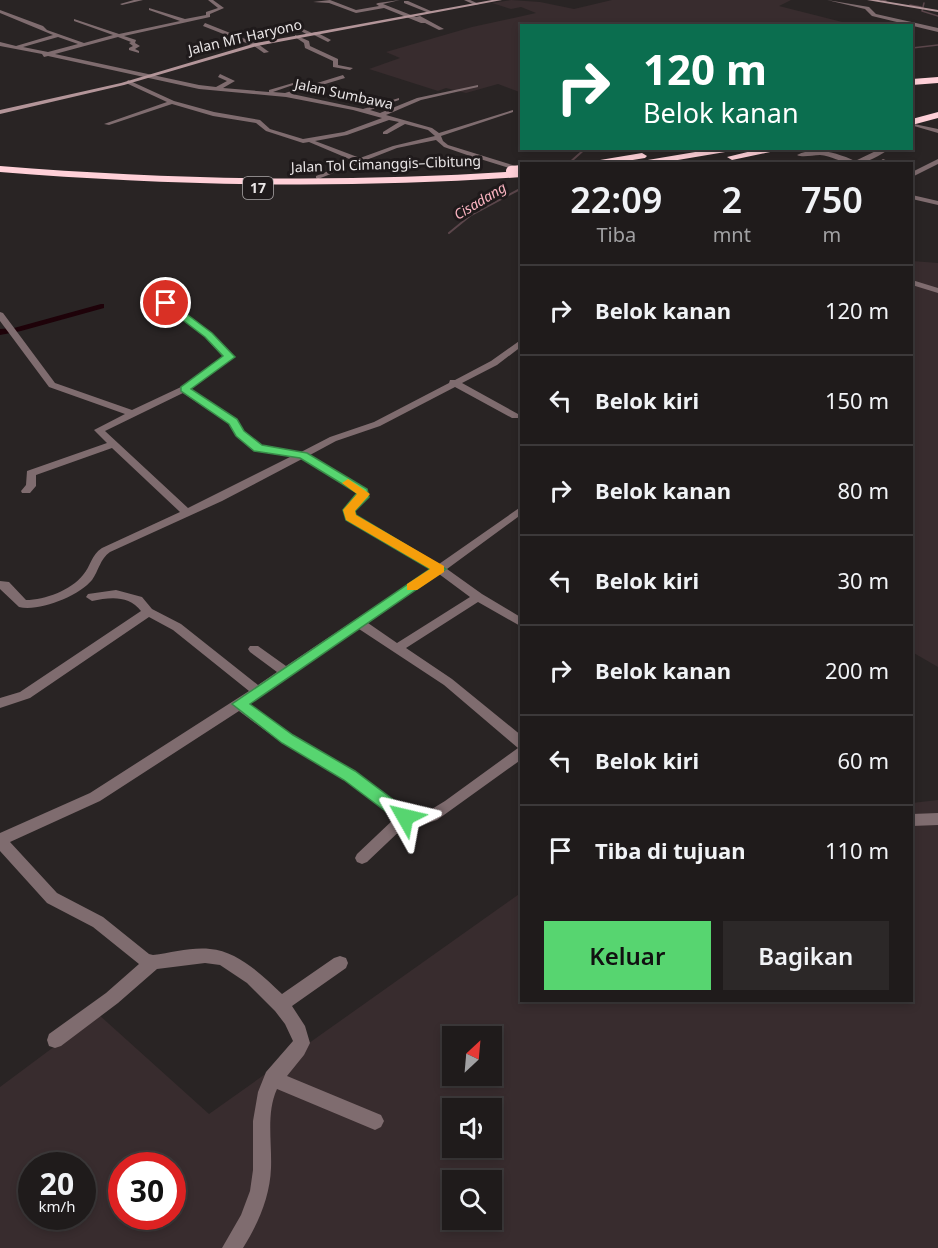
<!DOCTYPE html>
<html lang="id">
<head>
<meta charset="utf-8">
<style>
  body { margin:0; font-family:"Noto Sans",sans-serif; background:#2c2828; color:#f1f3f6; height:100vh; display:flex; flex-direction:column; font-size:22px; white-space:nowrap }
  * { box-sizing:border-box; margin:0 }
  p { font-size:20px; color:#a1a1a3 }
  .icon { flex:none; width:33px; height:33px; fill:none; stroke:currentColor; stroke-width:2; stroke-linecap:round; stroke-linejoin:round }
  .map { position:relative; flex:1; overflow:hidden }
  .sheet { position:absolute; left:520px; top:162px; width:393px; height:840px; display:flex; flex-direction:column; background:#1f1b1b; border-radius:0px; box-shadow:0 3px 9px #0003,0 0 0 2px #3c393a }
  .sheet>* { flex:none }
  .top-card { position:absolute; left:520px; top:24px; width:393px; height:126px; border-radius:0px; box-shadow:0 3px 9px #0003,0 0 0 2px #3c393a; background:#0b6e4f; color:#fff; overflow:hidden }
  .needle { width:39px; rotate:26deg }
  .fabs { position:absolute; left:442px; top:1026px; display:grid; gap:12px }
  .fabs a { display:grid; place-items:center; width:60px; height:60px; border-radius:0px; background:#1f1b1b; box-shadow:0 3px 9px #0003,0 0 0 2px #3c393a; font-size:30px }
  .speed { position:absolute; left:18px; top:1152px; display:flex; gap:12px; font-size:30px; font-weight:700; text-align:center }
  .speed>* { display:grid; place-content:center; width:78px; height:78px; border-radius:50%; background:#1f1b1b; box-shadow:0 3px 9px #0003,0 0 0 2px #3c393a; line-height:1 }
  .speed small { font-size:15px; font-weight:400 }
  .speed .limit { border:9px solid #d22; background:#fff; color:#111 }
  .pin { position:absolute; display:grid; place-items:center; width:51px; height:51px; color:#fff; margin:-26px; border:3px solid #fff; border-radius:50%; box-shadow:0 2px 6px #0007 }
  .me { position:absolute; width:66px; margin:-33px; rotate:307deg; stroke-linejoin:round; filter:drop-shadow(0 0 4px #0008) }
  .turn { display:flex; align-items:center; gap:21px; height:126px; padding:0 24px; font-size:27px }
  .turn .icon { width:78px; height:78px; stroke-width:2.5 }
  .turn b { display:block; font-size:42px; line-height:51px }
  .eta { display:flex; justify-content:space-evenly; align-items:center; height:102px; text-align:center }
  .eta b { font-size:36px; font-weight:600; line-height:42px }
  .primary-button { display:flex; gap:12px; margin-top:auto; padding:12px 24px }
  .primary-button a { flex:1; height:69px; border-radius:0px; background:#57d570; color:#111; font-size:24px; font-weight:600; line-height:69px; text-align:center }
  .primary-button a+a { background:#2c2828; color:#f1f3f6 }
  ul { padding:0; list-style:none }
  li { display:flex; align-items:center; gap:18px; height:90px; padding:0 24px; border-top:2px solid #3c393a }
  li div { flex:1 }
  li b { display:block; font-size:22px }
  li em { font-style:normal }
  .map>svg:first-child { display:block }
</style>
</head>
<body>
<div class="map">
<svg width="938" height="1248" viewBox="0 0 938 1248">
  <rect width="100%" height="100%" fill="#292424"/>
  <g fill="#382c2e" fill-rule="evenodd">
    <polygon points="511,0 540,2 574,9 612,0 791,0 779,6 854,25 522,26 522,93 498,84 466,93 446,88 438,91 369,69 400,58 386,52 472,27 536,13 521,7 511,9 492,3"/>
    <polygon points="912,261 938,263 938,667 912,652"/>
    <path d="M938 800V1248H0V1087L98 1014 209 1114 522 892V1000H912V803ZM453 1036H492V1076H453ZM453 1108H492V1148H453ZM32 1166H82V1216H32ZM122 1166H172V1216H122ZM453 1180H492V1220H453Z"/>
  </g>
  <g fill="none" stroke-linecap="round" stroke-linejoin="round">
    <g stroke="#5b464b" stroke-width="1.5">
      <polyline points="882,0 886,1"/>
      <polyline points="924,3 922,11 938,16"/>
      <polyline points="910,5 921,7"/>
      <polyline points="912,48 938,45"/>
    </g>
    <g stroke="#5b464b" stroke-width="2">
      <polyline points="568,164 586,148"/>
      <polyline points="449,233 471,215 522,188"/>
    </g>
    <polygon fill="#1e0209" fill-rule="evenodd" points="101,304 104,304 104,308 21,331 0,335 0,329 14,328"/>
    <g fill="#7f6c6f" fill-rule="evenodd">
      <polygon points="134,0 143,0 122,5 120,4"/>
      <path d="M208 0H213L224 8 210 14V17L124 36 136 40 135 43 140 46 135 49 139 51V53L129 50V48L133 46 129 43 131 42 118 37 55 54 199 85 216 87 227 81 218 77 220 74 235 81 223 88 269 92V90L293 83V85L273 92 285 93 343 75 345 78 292 94 363 109 399 98V100L370 110 380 113 417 98 478 85V87L421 100 386 115 432 128 439 133 513 110V112L441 136 443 141 448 145 522 168V172L477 158 458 163V161L470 156 444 147 436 140 397 148 318 179 316 178V176L354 161 309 142 303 143 266 131 256 123 213 116 172 104 109 125 104 124 167 102 126 83 128 80 174 101 214 112 260 120 270 129 303 139 344 132 382 118 353 110 286 97 199 89 48 56 44 57 42 54 0 46V42L16 46 53 35 0 13V10L43 26 47 30 84 43 113 35 74 21V19L119 34 180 21 149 10V8L185 19 206 15V12L218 8ZM58 37 78 44 48 52 23 47ZM389 120 399 122 383 132V134H387L405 124 428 130 435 136 393 146 360 158 315 141 347 135Z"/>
      <polygon points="330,0 356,10 379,6 376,4 378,3 400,0 383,4 416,17 420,16 444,29 439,30 425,23 421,23 384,8 356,13 329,3 313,2"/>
      <polygon points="464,0 470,0 479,4 475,5"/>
      <polygon points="827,0 869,7 876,14 938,28 938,32 872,16 865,9"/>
      <polygon points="404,1 408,1 433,12 429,13 404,3"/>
      <polygon points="288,22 312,33 316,32 331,40 328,42 312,34 308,35 288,24"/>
      <polygon points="205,23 258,44 269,52 264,53 254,46 203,26"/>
      <polygon points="295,35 309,41 310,46 338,59 338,65 353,68 350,70 333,67 333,61 305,48 304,43 295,37"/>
      <polygon points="914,124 938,129 938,133 914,126"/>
      <path d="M882 148H891C881 155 864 165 852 164 841 162 831 156 820 155 812 155 803 158 797 155 814 146 838 153 855 161Z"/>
      <polygon points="883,159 893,163 894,164 881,162 880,161"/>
      <polygon points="938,159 938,164 912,177 912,172"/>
      <polygon points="912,195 938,201 938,205 912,199"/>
      <polygon points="912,280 938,288 938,293 912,285"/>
      <path d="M160 284H166L172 293 171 303 211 333 233 358 190 389 236 420 244 431 261 445 301 452 330 437 374 422 449 383 450 380H455L491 361 522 339V346L497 365 462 383 518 414V418H512L455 387 380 426 336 441 310 455 367 490 368 497 354 511 355 515 439 564 522 506V514L447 569 482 594 522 618V627L478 602 406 648 452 679 522 736V759L437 820 416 827 407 824 367 862 362 864 357 862 355 858 357 854 395 818 345 779 282 743 239 711 100 801 10 842 57 893 103 917 149 954 153 955C172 953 191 947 210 949 238 951 263 976 282 994L334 958 340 956 346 958 348 963 346 968 292 1006 305 1026 310 1043 304 1055 287 1076 381 1115 384 1121 381 1127 375 1130 277 1089C266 1113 272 1142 271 1168 270 1197 258 1224 243 1248H222L241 1215 250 1191 253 1170V1121L258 1092 266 1072 293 1041 285 1024 275 1011 247 983 220 965 205 963 157 969 118 1003 61 1046 55 1048 49 1046 47 1040 49 1034 106 993 139 964 93 927 47 903 0 851V833L90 793 249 691 173 630 149 617 30 698 0 708V698L20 692 141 611C129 595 110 597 92 601L86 597 88 594 116 590 142 597 152 609 181 624 258 685 277 672 250 652 248 649 250 646H258L286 666 431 569 346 519 344 510 358 496V493L302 459 222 501 110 552C100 559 99 570 92 580 79 596 39 612 19 607L0 589V581L9 582 26 600C45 600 71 590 83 575 91 566 91 555 102 548L180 512 112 448 36 475V486L30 493H22L21 491 26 485 27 471 107 443 94 430 125 414 49 387 0 321V312L3 313 55 383 132 410 181 387 224 358 205 337 164 306V293L159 286ZM183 393 229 424 237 435 254 450 292 456 188 508 105 431ZM439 574 470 597 397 643 368 623ZM359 629 444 685 518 748 445 801 427 812 416 815 406 811 355 771 292 735 248 704Z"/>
      <polygon points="938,813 938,825 912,826 912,814"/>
    </g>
    <g fill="#b39599" fill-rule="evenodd">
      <polygon points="492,0 502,0 257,46 124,85 0,114 0,110 121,83 256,43"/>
      <polygon points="867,0 878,0 938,10 938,12"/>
    </g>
    <g fill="#ffd0d8" fill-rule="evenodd">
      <polygon points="938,77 938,83 912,85 912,79"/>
      <polygon points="938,112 938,118 912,125 912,119"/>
      <polygon points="719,148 749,148 654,164 624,164"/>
      <polygon points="764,148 789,148 732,160 727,157"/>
      <polygon points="642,153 647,156 645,158 608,164 576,164"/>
      <path d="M0 166C174 180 347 183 522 171V177C347 189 174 186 0 172Z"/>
    </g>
    <polyline stroke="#ffd0d8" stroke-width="10" points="511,171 522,170"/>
  </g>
  <polygon fill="#57d570" stroke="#398a49" stroke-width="1.5" points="163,301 169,301 212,333 235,357 191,389 237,419 244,431 262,445 307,453 367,489 369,497 355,511 356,515 446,569 250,704 293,735 355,771 411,813 413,817 411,822 400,822 344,780 282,743 232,704 430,569 346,520 343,510 357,493 300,458 254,451 236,436 229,424 181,391 181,387 223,356 205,337 163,305"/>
  <polygon fill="#f59e0b" points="348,479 370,494 355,511 356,515 444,566 444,572 417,590 407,590 407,584 430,569 346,520 343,510 357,494 342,483"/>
  <g text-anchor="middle" stroke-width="6" stroke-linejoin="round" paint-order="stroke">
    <g font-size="14" fill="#e9e5e6" stroke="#1f1a1b">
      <text transform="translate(245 37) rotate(-13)" y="5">Jalan MT Haryono</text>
      <text transform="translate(344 94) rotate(12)" y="5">Jalan Sumbawa</text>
      <text transform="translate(386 164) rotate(-2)" y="5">Jalan Tol Cimanggis–Cibitung</text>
    </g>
    <rect fill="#1f1a1b" stroke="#aca8a9" stroke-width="1.5" x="243" y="177" width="30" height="22" rx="4.5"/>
    <g font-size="14" font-weight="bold" fill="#e9e5e6">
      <text x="258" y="193">17</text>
    </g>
    <g font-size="14" font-style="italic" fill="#fbb4c1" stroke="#1f1a1b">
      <text transform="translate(480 201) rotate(-31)" y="5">Cisadang</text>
    </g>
  </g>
</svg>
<div class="fabs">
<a><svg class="needle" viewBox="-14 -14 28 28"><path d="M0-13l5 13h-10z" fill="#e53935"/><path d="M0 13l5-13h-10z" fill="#a1a1a3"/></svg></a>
<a><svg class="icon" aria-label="sound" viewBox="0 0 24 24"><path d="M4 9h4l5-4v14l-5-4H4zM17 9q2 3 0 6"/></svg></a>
<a><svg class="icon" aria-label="search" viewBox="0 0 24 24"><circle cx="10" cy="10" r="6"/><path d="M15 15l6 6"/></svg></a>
</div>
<div class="speed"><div>20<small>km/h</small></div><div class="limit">30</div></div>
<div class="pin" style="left:166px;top:303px;background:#d93025"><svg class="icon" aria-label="arrive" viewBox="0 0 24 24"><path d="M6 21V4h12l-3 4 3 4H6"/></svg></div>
<svg class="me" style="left:405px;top:817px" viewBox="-20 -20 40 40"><path d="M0-17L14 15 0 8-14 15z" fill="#57d570" stroke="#fff" stroke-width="4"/></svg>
<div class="top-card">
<div class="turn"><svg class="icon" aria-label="right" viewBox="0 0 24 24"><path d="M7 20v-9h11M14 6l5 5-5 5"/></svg><div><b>120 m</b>Belok kanan</div></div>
</div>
<section class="sheet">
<div class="eta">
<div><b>22:09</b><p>Tiba</p></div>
<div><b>2</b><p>mnt</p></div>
<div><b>750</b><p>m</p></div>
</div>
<ul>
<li><svg class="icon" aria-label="right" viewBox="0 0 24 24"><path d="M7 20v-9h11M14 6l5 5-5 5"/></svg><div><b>Belok kanan</b></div><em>120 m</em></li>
<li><svg class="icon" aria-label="left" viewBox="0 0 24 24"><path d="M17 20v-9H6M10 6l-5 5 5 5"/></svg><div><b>Belok kiri</b></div><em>150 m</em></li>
<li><svg class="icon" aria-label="right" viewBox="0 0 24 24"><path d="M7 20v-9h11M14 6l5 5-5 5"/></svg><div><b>Belok kanan</b></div><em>80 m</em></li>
<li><svg class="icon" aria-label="left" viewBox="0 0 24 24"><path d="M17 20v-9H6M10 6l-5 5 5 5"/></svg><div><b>Belok kiri</b></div><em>30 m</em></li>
<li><svg class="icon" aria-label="right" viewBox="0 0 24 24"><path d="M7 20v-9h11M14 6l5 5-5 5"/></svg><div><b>Belok kanan</b></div><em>200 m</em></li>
<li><svg class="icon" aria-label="left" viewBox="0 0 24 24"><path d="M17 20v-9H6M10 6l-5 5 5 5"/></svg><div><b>Belok kiri</b></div><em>60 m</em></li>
<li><svg class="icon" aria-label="arrive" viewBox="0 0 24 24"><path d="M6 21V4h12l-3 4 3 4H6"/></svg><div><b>Tiba di tujuan</b></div><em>110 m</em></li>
</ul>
<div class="primary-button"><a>Keluar</a><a>Bagikan</a></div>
</section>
</div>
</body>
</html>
